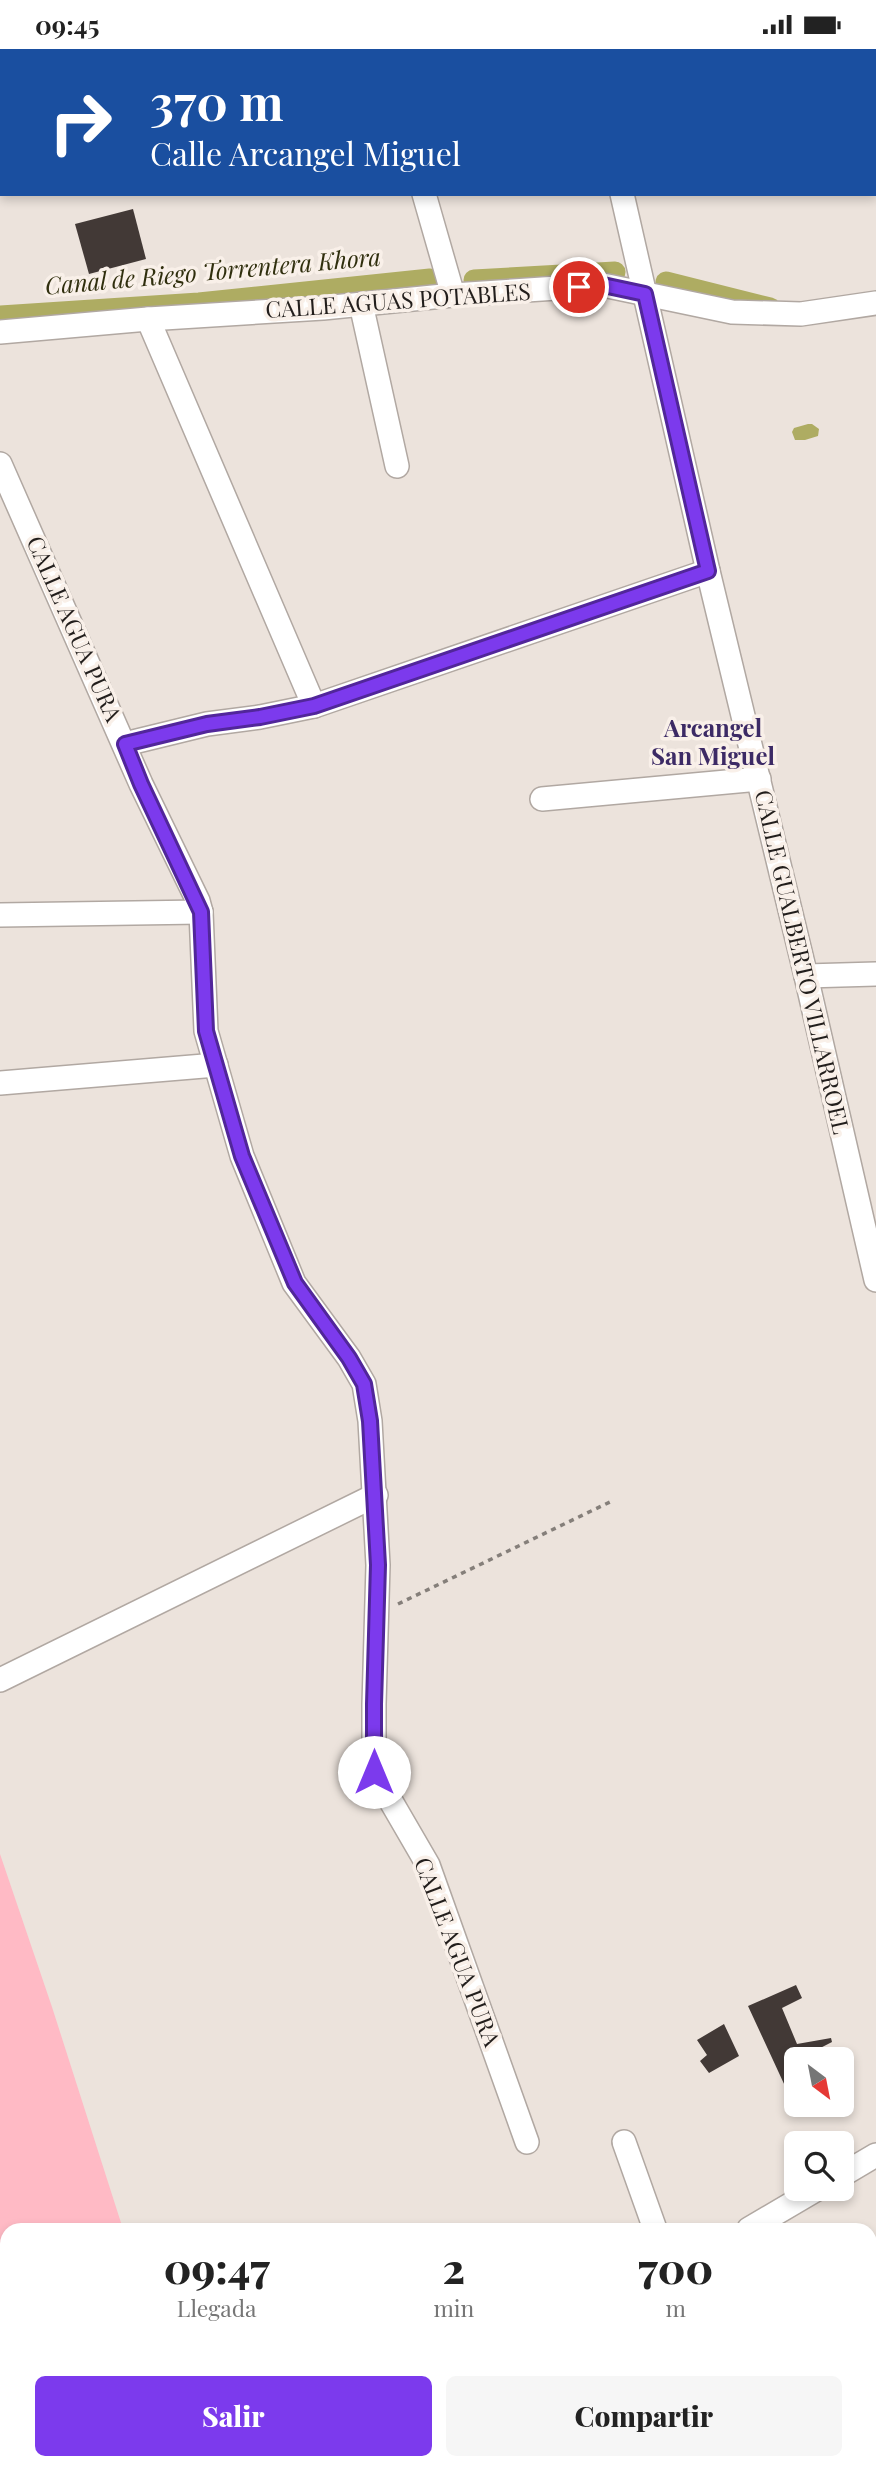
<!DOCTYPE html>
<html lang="es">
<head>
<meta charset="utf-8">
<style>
  body { margin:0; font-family:"Playfair Display",serif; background:#f6f6f6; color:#222; height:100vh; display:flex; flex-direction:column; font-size:26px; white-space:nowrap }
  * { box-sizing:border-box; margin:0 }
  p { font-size:23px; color:#767676 }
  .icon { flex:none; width:38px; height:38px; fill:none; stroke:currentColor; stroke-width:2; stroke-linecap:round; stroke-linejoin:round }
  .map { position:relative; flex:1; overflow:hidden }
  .side { position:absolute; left:0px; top:2174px; width:877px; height:247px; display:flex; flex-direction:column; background:#fff; border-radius:21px 21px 0 0; box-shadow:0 4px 10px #0003 }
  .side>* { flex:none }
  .guide { position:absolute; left:0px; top:0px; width:877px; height:147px; box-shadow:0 4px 10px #0003; background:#1a4fa0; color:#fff; overflow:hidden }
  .needle { width:46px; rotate:148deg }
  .fabs { position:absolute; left:784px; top:1998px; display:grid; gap:14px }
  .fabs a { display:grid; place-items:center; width:70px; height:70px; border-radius:10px; background:#fff; box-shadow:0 4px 10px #0003; font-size:35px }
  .pin { position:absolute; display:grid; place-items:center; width:60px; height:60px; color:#fff; margin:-30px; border:4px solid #fff; border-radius:50%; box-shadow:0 2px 7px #0007 }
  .me { position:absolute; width:77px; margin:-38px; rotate:0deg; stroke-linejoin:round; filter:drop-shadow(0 0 5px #0008) }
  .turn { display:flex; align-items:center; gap:24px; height:147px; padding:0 35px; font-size:32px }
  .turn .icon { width:91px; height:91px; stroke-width:2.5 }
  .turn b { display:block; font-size:49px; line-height:60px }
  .eta { display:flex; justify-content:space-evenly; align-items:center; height:119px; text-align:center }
  .eta b { font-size:42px; font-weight:800; line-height:49px }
  .button { display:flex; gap:14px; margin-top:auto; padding:14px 35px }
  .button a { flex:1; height:80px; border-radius:10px; background:#7c3aed; color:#fff; font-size:28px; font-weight:800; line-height:80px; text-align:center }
  .button a+a { background:#f6f6f6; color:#222 }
  .status { display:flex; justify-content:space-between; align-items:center; height:49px; padding:0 35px; background:#fff; direction:ltr }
  .status svg { height:19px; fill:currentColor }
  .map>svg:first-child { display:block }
</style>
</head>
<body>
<div class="status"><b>09:45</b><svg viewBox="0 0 49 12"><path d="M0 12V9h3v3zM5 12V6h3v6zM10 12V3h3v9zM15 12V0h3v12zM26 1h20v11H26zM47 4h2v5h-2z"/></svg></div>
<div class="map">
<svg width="876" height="2419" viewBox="0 0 876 2419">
  <rect width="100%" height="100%" fill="#ece3dc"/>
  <polygon fill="#ffbac5" points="0,1805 52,1958 123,2180 7,2180 7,2413 198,2413 201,2419 0,2419"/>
  <polygon fill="#aeac62" points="808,375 812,375 819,380 818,387 805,391 795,391 792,383 794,379"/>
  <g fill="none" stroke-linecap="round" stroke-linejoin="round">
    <g stroke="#aeac62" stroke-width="21">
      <polyline points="474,231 615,223"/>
      <polyline points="666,233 770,259"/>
      <polyline points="0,267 199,254 430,230"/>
    </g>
  </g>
  <g fill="#423936">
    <polygon points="133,160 146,210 89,225 75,175"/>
    <polygon points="796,1936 802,1949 782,1959 797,1995 831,1989 832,1993 791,2014 796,2027 796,2056 807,2056 808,2059 797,2063 748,1957"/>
    <polygon points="724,1975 739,2007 709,2024 700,2012 707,2006 697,1991"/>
  </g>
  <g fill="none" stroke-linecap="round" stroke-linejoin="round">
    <g stroke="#b1a8a2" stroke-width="26">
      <g id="minor">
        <polyline points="383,0 384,2"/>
        <polyline points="589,0 589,2"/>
        <polyline points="424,145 453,246"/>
        <polyline points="622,145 708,522 806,927 876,1231"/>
        <polyline points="361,255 397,417"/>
        <polyline points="148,270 314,657"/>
        <polyline points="0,283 148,270 323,259 453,246 603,236 732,263 801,265 876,254"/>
        <polyline points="0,415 141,735 198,852 201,863 206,982 242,1107 294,1234 349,1309 364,1335 370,1372 378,1516 374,1655 374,1723 428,1816 527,2093"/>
        <polyline points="125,695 207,675 260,668 314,657 708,522"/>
        <polyline points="542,750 759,730"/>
        <polyline points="0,866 201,863"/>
        <polyline points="806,927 876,925"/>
        <polyline points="0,1034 216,1016"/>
        <polyline points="0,1631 376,1446"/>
        <polyline points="624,2093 655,2180"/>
        <polyline points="842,2126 876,2106"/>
        <polyline points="749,2180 817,2140"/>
        <polyline points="106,2419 123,2413"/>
      </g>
    </g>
    <polyline stroke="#857f7a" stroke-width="3.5" stroke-dasharray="5 5" stroke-linecap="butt" points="398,1555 612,1452"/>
    <use href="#minor" stroke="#fff" stroke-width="23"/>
  </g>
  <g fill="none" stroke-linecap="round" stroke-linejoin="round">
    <g stroke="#51269a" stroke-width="18">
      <polyline id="route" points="374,1723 374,1655 378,1516 370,1372 364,1335 349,1309 295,1234 242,1107 206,982 201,863 141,735 125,695 207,675 260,668 314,657 708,522 645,245 603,236 579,238"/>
    </g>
    <use href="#route" stroke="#7c3aed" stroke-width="12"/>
  </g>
  <g text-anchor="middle" stroke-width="7" stroke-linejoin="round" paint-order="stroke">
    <g font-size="23" fill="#221e1c" stroke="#f9f0e9">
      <text transform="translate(398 252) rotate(-4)" y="8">CALLE AGUAS POTABLES</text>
      <text transform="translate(74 580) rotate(66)" y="8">CALLE AGUA PURA</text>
      <text transform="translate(802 913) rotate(77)" y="8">CALLE GUALBERTO VILLARROEL</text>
      <text transform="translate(457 1903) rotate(69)" y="8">CALLE AGUA PURA</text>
    </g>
    <g font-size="24" font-style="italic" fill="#302f0e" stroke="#f9f0e9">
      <text transform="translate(213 223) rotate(-5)" y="8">Canal de Riego Torrentera Khora</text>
    </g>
    <g font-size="24" font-weight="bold" fill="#3c2a65" stroke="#f9f0e9">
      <text x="713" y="688">Arcangel<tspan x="713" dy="28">San Miguel</tspan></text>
    </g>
  </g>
</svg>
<div class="fabs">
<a><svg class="needle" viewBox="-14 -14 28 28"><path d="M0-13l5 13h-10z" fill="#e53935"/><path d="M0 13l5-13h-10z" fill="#767676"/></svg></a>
<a><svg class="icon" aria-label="search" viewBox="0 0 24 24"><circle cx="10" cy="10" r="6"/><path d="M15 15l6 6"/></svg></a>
</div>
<div class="pin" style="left:579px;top:238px;background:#d93025"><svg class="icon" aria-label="arrive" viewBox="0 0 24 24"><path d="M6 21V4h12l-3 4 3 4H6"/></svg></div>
<svg class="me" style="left:374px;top:1723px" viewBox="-20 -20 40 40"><circle r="19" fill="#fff"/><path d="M0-13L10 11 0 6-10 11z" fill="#7c3aed"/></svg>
<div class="guide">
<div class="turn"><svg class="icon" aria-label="right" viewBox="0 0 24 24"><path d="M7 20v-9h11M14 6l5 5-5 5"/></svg><div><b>370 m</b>Calle Arcangel Miguel</div></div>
</div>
<section class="side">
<div class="eta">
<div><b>09:47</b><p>Llegada</p></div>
<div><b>2</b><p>min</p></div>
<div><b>700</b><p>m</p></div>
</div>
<div class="button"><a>Salir</a><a>Compartir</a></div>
</section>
</div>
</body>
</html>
